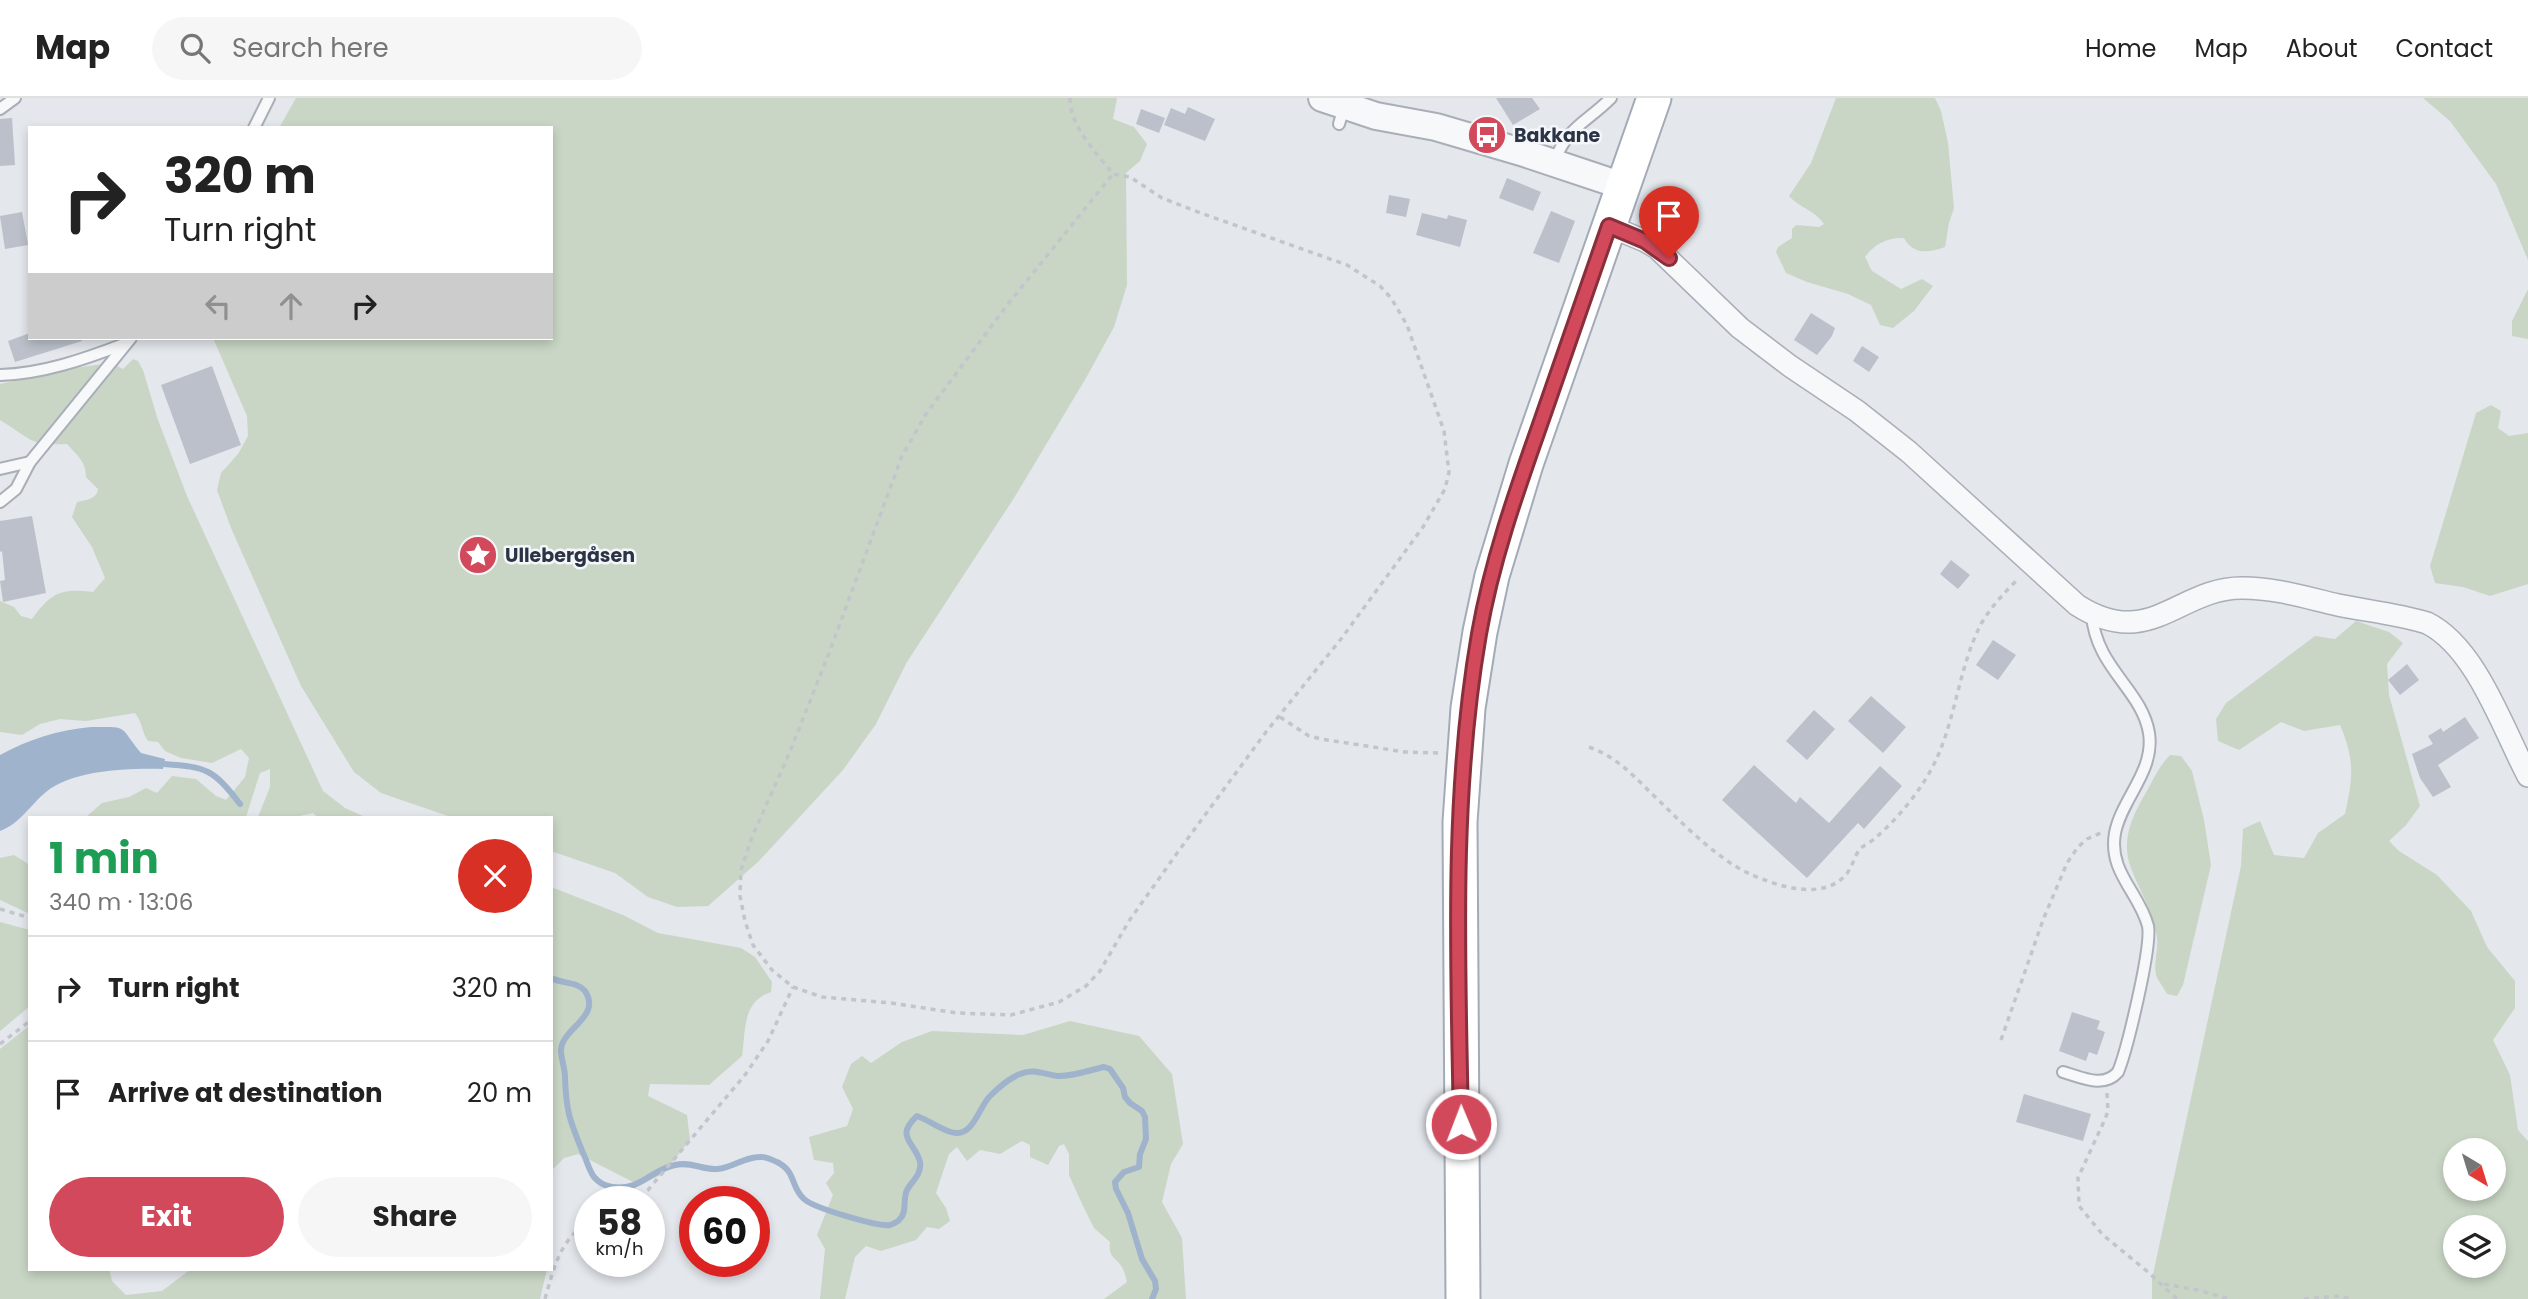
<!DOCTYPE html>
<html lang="en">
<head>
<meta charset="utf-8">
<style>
  body { margin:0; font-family:Poppins,sans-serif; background:#f6f6f6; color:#222; height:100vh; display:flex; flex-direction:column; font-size:26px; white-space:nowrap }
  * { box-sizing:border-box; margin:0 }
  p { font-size:23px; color:#767676 }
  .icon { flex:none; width:38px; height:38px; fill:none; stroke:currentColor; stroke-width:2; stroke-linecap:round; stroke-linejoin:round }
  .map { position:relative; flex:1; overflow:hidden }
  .details { position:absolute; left:28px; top:718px; width:525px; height:455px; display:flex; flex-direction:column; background:#fff; border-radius:0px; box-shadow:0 4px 10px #0003 }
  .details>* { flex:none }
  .banner { position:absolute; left:28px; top:28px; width:525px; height:214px; border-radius:0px; box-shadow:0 4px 10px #0003; background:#fff; color:#222; overflow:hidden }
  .needle { width:46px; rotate:142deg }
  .fabs { position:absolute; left:2443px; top:1040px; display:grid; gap:14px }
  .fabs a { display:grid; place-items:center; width:63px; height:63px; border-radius:50%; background:#fff; box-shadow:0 4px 10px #0003; font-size:35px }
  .speed { position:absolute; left:574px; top:1088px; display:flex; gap:14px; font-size:35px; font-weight:700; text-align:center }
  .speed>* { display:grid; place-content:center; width:91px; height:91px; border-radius:50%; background:#fff; box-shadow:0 4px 10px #0003; line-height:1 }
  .speed small { font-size:18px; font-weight:400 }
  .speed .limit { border:10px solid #d22; background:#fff; color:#111 }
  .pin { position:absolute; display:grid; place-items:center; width:60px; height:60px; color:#fff; margin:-72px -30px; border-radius:50% 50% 50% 0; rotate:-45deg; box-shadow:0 0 7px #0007 }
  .pin .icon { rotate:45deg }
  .me { position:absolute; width:77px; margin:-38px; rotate:359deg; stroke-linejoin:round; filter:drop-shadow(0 0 5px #0008) }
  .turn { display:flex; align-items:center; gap:24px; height:147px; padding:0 21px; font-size:32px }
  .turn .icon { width:91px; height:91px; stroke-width:2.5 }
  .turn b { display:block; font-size:49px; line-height:60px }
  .lanes { display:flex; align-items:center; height:66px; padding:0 21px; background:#0003; justify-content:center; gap:35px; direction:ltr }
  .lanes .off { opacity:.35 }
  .round { display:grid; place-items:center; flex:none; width:74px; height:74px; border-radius:37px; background:#f6f6f6 }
  .overview { display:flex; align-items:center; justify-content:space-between; height:119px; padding:0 21px }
  h1 { font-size:42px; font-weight:700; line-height:52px; color:#1e9e55 }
  .cta { display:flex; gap:14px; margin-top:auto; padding:14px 21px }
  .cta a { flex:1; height:80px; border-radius:42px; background:#d1495b; color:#fff; font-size:28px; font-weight:700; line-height:80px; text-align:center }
  .cta a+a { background:#f6f6f6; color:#222 }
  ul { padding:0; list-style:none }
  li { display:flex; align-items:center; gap:21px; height:105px; padding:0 21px; border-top:2px solid #e0e0e0 }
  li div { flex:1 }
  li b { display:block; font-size:26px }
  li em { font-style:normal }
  header { display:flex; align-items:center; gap:42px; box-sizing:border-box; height:98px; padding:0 35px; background:#fff; border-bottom:2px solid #e0e0e0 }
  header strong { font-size:33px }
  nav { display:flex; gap:38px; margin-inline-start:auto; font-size:24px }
  .search { width:490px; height:63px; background:#f6f6f6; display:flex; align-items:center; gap:18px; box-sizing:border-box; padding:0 24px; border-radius:38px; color:#767676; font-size:26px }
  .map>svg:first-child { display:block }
</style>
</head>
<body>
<header>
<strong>Map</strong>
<div class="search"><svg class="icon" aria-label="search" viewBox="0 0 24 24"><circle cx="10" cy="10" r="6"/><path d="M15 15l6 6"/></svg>Search here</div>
<nav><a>Home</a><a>Map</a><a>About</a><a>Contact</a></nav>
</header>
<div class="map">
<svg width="2528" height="1201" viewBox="0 0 2528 1201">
  <rect width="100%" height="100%" fill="#e4e7ec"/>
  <g fill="#c9d6c5" fill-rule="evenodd">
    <polygon points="296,0 1117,0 1113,21 1134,29 1147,46 1140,63 1126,75 1127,187 1114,229 1086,280 1014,400 907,564 876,626 843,672 758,764 708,808 677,809 648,799 615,775 551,753 551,719 451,719 381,695 354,674 301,588 231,430 217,392 221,375 238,356 248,338 247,318 213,240 551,240 551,30 279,30"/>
    <path d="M1836 0H1935L1941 13 1948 45 1954 110 1949 125 1945 149C1929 155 1913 157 1904 140 1888 139 1874 146 1865 159L1872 173 1901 191 1922 181 1933 188 1914 213 1893 230 1880 227 1871 207 1848 196 1807 184 1786 175 1776 154 1778 149 1792 140V131L1796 127 1819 129 1824 126C1816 113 1798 109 1789 98L1811 65Z"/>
    <polygon points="2423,0 2528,0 2528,162 2496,86 2450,23"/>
    <polygon points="2528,191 2528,241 2512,238 2512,223"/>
    <path d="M133 261 138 263 143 272 158 322 187 398 323 693 345 710 365 719H317L313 715 295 719H258L270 689V671L260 675 246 719H86L102 705 129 699 146 690 157 695 172 678 196 681 216 698 226 702 245 679 249 660 241 651 212 665 181 660 165 653 158 644 148 643C141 633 143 625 135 615L86 623 60 621 40 626 22 637 0 634V503L14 509 21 518 32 521C51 494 62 490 93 494L105 480 92 449 72 419 77 404C86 402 97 401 98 391L86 379C86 364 77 357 67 346 29 348 30 340 0 322V286L74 270 111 265 123 271Z"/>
    <polygon points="2491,307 2501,313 2498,330 2509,338 2528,335 2528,486 2490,498 2463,489 2435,485 2430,468 2476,315"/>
    <path d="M2356 523 2389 534 2403 545 2387 566 2389 597 2420 708 2406 727 2389 743 2399 753 2437 777 2471 813 2487 849 2515 883V910L2493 942 2510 977 2518 1032 2528 1043V1201H2152V1181L2241 768 2243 731 2260 723 2274 757 2304 760 2318 735 2345 716C2353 680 2355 662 2340 627L2304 633 2281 624 2239 652 2218 643 2216 621 2226 605 2315 538 2335 541ZM2455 1052H2494V1090H2455ZM2455 1129H2494V1167H2455Z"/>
    <path d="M2170 657 2181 658 2192 673 2204 722 2211 767 2183 887 2177 898 2167 896C2164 890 2158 883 2156 877 2153 863 2160 848 2156 834 2141 773 2106 763 2144 698 2153 683 2158 669 2170 657Z"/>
    <polygon points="14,757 30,767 30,816 0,802 0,760"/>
    <path d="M551 789 623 817 658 835 741 850 755 859 772 884 771 894C742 904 746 931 742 958L709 987 650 986 648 998 687 1017 690 1042 663 1076 639 1087 578 1056 564 1060 551 1073Z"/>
    <polygon points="0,824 30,832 30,908 0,933"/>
    <path d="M1070 923 1139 938 1172 976 1183 1046 1171 1066 1162 1104 1182 1140 1186 1201H1104L1127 1184C1126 1180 1125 1175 1123 1171 1117 1158 1108 1162 1110 1144L1094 1130 1083 1108 1069 1077V1056L1064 1046 1059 1048 1048 1067 1030 1059V1047L1022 1043 1000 1056 980 1052 967 1063 957 1049 949 1056 936 1095 946 1110 950 1123 939 1131 927 1129 916 1142 881 1153 866 1148 855 1159 845 1201H820L825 1151 817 1137 833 1097 826 1085 834 1075 833 1065 814 1062 809 1039 847 1028 853 1011 842 989 851 966 862 958 871 965 902 944 932 933 1023 937Z"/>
    <polygon points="30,927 30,1171 109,1171 112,1183 126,1197 162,1193 191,1171 547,1171 540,1201 0,1201 0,951"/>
  </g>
  <path fill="#9fb4cc" d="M91 629C130 629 118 627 141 655L165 661 163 671C129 670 72 672 46 694 29 708 21 725 0 733V657C30 641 57 632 91 629Z"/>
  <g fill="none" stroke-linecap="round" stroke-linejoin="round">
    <g stroke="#9fb4cc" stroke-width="6">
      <path d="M164 666C207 669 213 671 240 706"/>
      <path d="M551 880C562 886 577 883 585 893 602 919 562 930 561 952 561 961 565 970 565 979 566 1014 570 1023 583 1055 587 1063 589 1072 594 1079 599 1085 605 1088 612 1089 641 1093 650 1072 675 1067 691 1063 702 1072 717 1071 733 1070 745 1058 762 1059 767 1059 772 1062 777 1064 797 1074 790 1089 804 1101 813 1110 879 1129 890 1127 891 1127 899 1123 899 1122 908 1114 902 1103 907 1092 912 1083 922 1076 920 1064 915 1044 894 1039 917 1018 929 1022 945 1035 956 1035 974 1036 979 1009 990 998 998 990 1010 980 1020 976 1034 970 1043 976 1057 978 1071 979 1090 972 1104 969L1110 971 1123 990 1125 999 1130 1005 1142 1013 1145 1019 1146 1041 1140 1056 1139 1069 1124 1074 1115 1084 1116 1091 1128 1115 1142 1161 1155 1183 1156 1191 1152 1201"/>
    </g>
  </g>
  <g fill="#bbc0ca">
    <polygon points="1496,0 1532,0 1540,11 1513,27"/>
    <polygon points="1188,9 1215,21 1205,43 1164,27 1171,10 1185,16"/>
    <polygon points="1141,11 1165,20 1159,35 1136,26"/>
    <polygon points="12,20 15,67 0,68 0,21"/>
    <polygon points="1507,80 1541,94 1533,113 1499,100"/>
    <polygon points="1389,97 1410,101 1406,119 1386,115"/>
    <polygon points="1551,113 1575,123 1559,165 1533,155"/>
    <polygon points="22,114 28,147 5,151 0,118"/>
    <polygon points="1422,115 1447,121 1448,117 1467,122 1460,149 1416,137"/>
    <polygon points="1811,215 1835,230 1832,238 1817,257 1794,242"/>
    <polygon points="30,235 30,240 81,240 82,243 15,264 8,243"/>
    <polygon points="1862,248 1879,259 1869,274 1853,263"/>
    <polygon points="212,268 241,347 190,366 161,287"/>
    <polygon points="32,418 46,495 3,504 0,483 5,482 2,453 0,454 0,423"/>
    <polygon points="1951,462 1970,477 1958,491 1940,476"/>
    <polygon points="1993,542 2016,557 1998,582 1976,567"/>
    <polygon points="2407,566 2419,582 2400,597 2388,582"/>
    <polygon points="1871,598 1906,629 1883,655 1848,623"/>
    <polygon points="1814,612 1835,631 1807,662 1786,643"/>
    <polygon points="2465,619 2479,640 2438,667 2451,689 2433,699 2420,680 2412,656 2433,646 2428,638 2441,630 2443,634"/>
    <polygon points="1754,667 1796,705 1800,699 1829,725 1880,668 1902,688 1864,731 1858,725 1807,780 1722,702"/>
    <polygon points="2072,914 2100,923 2097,931 2105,934 2097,957 2089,954 2086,963 2059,953"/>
    <polygon points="2024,996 2091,1016 2083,1043 2016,1024"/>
  </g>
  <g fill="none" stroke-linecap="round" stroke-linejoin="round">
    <g stroke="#a9aeb7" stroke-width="14">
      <g id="service">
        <polyline points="0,11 15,0"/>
        <polyline points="1339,26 1344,9"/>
        <polyline points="254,30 269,0"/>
        <path d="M1554 64C1568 28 1586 25 1611 0"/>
        <path d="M0 277C42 276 85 261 124 246"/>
        <polyline points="0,371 30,364"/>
        <polyline points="0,404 16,391 30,364 131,240"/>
        <path d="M2063 974C2081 979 2103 991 2118 974 2127 952 2152 849 2148 828 2139 794 2108 774 2115 735 2122 700 2155 673 2149 635 2142 592 2096 570 2092 517"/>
      </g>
    </g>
    <g stroke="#a9aeb7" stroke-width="24">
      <path id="minor" d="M1609 128 1645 143 1657 150 1740 230 1790 268 1857 313 1909 354 2077 507C2150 554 2179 489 2243 490 2276 490 2307 500 2338 507 2367 513 2398 516 2427 525 2476 549 2503 631 2528 678"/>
    </g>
    <g stroke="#a9aeb7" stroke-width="30">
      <polyline id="tertiary" points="1322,0 1376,18 1436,29 1521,54 1623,88"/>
    </g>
    <g stroke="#a3abb8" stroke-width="37">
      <polyline id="primary" points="1463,1201 1460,724 1468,610 1480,534 1492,478 1526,366 1654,0"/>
    </g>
    <g stroke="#c2c5cb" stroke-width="3.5" stroke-dasharray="5 5" stroke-linecap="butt">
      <path d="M1070 0C1070 29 1096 54 1113 76L1130 79 1162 100 1198 114 1347 167 1380 188 1391 200 1407 227 1444 333 1449 374 1445 391 1423 429 1341 541 1266 634 1180 751 1129 823 1100 873 1086 888 1059 904 1011 917 957 915 891 905 822 899 793 889 772 872 753 847 745 823 740 798 741 772 752 739 789 656 829 555 902 358 926 316 1008 206 1113 76"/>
      <polyline points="1280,619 1309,638 1321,641 1405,654 1439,655"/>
      <path d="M1589 649C1614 658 1629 673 1648 692 1675 718 1716 761 1750 776 1779 789 1826 804 1848 774 1853 767 1855 756 1861 750 1864 747 1870 745 1874 741 1898 721 1923 690 1936 662 1956 619 1959 569 1981 526 1991 509 2004 495 2018 481"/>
      <polyline points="0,811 30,820"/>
      <polyline points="2001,942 2043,822 2067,765 2078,749 2087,741 2103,734"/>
      <polyline points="0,946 30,923"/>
      <polyline points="2107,995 2108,1013 2105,1021 2078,1080 2079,1108 2103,1137 2148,1174 2177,1201"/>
      <polyline points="631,1104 648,1092 745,977 768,943 793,889"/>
      <polyline points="2164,1186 2198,1192 2229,1201"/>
      <path d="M545 1201C554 1169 560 1141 590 1123"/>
      <polyline points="2304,1201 2339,1198 2350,1201"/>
    </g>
    <use href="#service" stroke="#f7f8fa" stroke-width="10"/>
    <use href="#minor" stroke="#f7f8fa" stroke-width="21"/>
    <use href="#tertiary" stroke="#f7f8fa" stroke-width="26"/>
    <use href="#primary" stroke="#fff" stroke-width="33"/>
  </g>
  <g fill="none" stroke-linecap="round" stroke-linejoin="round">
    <g stroke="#882f3b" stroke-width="18">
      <path id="route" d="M1461 1026C1458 863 1451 697 1479 536 1492 461 1518 389 1543 318 1565 254 1587 191 1609 128L1645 143 1669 160"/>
    </g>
    <use href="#route" stroke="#d1495b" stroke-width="12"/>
  </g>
  <defs>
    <g id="bus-disc" transform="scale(2.0125)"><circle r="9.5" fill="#d1495b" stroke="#f4f6f9"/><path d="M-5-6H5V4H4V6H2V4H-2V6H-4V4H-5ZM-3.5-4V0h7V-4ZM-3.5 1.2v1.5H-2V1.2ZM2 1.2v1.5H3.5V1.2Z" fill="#fff"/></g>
    <g id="sight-disc" transform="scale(2.0125)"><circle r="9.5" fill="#d1495b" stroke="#f4f6f9"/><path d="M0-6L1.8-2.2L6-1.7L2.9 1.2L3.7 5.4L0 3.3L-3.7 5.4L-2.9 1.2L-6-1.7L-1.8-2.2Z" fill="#fff"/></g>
  </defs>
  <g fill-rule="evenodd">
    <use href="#bus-disc" x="1487" y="37"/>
    <use href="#sight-disc" x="478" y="457"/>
  </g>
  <g text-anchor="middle" stroke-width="5" stroke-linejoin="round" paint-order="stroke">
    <g font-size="19" font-weight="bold" fill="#2b3445" stroke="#f4f6f9" text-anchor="start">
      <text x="1514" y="44">Bakkane</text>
      <text x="505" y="464">Ullebergåsen</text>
    </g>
  </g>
</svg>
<div class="fabs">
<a><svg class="needle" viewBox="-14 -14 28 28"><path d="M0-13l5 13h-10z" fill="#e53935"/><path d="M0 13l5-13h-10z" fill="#767676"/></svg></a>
<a><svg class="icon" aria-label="layers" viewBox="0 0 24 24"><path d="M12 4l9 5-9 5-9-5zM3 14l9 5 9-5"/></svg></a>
</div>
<div class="speed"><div>58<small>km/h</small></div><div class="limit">60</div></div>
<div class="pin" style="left:1669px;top:160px;background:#d93025"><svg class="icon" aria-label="arrive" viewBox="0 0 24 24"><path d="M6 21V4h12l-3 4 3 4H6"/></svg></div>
<svg class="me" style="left:1461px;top:1026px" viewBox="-20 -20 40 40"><circle r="17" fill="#d1495b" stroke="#fff" stroke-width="3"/><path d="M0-11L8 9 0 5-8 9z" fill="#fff"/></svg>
<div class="banner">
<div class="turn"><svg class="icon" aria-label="right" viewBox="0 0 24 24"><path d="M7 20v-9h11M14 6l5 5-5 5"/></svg><div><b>320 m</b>Turn right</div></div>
<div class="lanes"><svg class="icon off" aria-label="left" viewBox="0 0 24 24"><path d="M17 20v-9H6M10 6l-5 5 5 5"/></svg><svg class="icon off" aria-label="ahead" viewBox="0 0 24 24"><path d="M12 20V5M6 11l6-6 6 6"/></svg><svg class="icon" aria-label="right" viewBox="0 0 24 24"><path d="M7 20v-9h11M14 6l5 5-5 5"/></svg></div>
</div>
<section class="details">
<div class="overview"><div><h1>1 min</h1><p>340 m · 13:06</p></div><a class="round" style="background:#d93025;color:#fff"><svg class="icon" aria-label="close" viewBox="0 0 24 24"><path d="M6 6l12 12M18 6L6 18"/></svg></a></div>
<ul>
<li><svg class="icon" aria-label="right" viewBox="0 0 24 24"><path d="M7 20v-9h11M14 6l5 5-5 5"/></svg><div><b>Turn right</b></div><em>320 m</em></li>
<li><svg class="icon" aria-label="arrive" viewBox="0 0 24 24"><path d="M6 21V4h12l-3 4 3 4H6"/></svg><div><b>Arrive at destination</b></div><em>20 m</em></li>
</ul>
<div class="cta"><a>Exit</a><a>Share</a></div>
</section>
</div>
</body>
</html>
